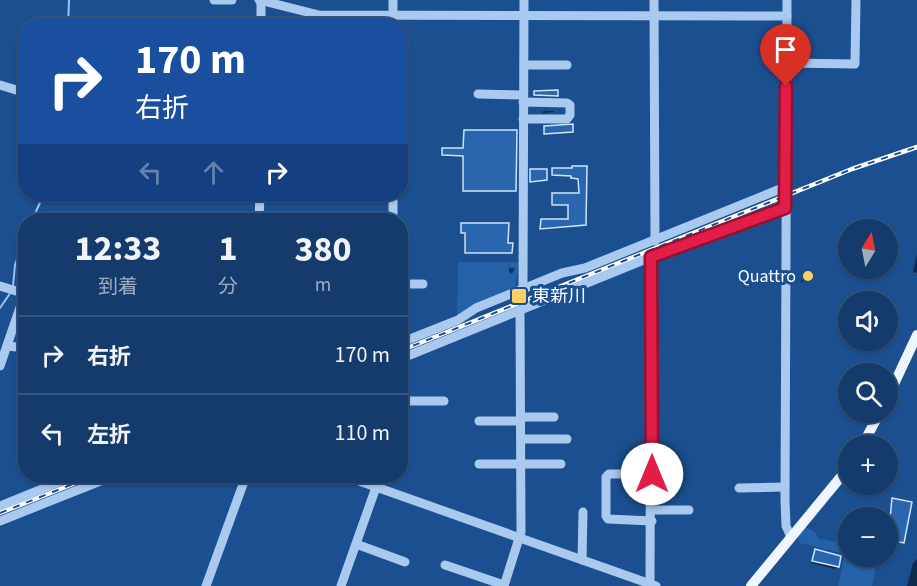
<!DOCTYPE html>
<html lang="ja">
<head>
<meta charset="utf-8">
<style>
  body { margin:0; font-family:"Source Sans 3","Noto Sans JP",sans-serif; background:#214673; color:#f1f3f6; height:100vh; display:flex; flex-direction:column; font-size:22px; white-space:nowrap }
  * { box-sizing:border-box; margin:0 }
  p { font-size:20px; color:#9dadc1 }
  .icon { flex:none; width:33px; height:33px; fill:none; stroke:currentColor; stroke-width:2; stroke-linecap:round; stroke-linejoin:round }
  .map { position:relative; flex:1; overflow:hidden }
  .drawer { position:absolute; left:18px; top:213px; width:390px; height:270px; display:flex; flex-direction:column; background:#143b6b; border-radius:24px; box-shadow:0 2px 4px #0004,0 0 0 2px #33557e }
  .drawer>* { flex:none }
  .banner { position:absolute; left:18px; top:18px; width:390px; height:183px; border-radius:24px; box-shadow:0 2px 4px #0004,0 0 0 2px #33557e; background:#1a4fa0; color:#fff; overflow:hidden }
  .needle { width:39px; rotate:10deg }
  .buttons { position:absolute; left:838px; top:219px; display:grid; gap:12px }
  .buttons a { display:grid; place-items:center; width:60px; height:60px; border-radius:50%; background:#143b6b; box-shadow:0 2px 4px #0004,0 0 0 2px #33557e; font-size:30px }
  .pin { position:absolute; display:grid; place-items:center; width:51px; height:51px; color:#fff; margin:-62px -26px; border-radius:50% 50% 50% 0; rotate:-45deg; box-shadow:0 0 6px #0007 }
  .pin .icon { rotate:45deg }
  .me { position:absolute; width:66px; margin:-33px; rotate:0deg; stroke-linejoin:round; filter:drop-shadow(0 0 4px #0008) }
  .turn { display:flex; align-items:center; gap:21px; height:126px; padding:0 18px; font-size:27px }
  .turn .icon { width:78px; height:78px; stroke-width:2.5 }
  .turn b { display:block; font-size:42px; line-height:51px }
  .lanes { display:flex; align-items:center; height:57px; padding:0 18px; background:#0003; justify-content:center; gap:30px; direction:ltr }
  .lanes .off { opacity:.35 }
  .eta { display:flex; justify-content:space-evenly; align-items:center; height:102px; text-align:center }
  .eta b { font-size:36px; font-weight:700; line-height:42px }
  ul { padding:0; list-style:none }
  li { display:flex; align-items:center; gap:18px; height:78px; padding:0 18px; border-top:2px solid #33557e }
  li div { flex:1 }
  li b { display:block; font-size:22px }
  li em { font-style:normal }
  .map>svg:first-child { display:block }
</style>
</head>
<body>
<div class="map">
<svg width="917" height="586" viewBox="0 0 917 586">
  <rect width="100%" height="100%" fill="#1b4f8f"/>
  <g fill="#2461a8">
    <polygon points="458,262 519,262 515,288 457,317"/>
    <polygon points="806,527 815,532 819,539 847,544 849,538 849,556 878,557 872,586 838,586 845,554 800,543 797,537"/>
  </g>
  <g fill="#0007">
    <polygon points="544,111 554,111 554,112 542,113"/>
    <polygon points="544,127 571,132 543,134"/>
    <polygon points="464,132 514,190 513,191 462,191 462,157 441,156 441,151 462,149"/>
    <polygon points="585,168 585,225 540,230 541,220 567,220 568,206 551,206 553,194 579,195 577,180 571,179 571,176 551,176 551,171"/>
    <polygon points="461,224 507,244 511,253 464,254 464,234 460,234"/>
    <polygon points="917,254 917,273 913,272"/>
    <polygon points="509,268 515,268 512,274 509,272"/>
    <polygon points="803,273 812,273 812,280 801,282"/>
    <polygon points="892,500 902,542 888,539"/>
    <polygon points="816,551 837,566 835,569 811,563"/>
    <polygon points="917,559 917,586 907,586 913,563"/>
  </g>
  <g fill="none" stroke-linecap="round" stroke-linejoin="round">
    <g stroke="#9cc4f0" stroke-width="2">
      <polyline points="68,26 69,0"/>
      <polyline points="32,220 44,194"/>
      <polyline points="13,286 15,265 26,234"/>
      <polyline points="0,308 11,292"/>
    </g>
  </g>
  <g fill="#2a66ad" stroke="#cfe3fa" stroke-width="1.5">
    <polygon points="558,90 558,96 534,95 534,91"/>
    <polygon points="573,124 573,132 544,134 544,126"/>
    <polygon points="464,130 517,130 516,191 463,191 463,156 442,155 442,148 463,148"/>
    <polygon points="572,166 587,166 586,225 540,229 541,219 568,219 568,205 552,205 552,193 579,193 578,179 571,178 571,176 552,175 552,168 572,168"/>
    <polygon points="530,169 547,169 547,180 530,182"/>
    <polygon points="461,223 509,223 508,243 513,243 512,253 465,253 465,233 461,233"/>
    <polygon points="892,498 912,502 904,543 888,540"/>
    <polygon points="815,549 841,556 839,567 812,561"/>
  </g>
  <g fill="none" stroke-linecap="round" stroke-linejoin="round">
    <g stroke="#a9c9ee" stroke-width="9">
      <polyline points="214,0 232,0"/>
      <polyline points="259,0 319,15 787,16"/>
      <polyline points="654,0 655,241"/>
      <polyline points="787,0 785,500 786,526 791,537"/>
      <polyline points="261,26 261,0"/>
      <polyline points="393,26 393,0"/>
      <polyline points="787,63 855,64 856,0"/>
      <polyline points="524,65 567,65"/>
      <polyline points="0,85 26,93"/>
      <polyline points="478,94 523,95"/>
      <polyline points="523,119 567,119 570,115 570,105 567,103 523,102"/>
      <polyline points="259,220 260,194"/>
      <polyline points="393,220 393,194"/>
      <polyline points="400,284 423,284"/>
      <polyline points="0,286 26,294"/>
      <polyline points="523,289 524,0"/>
      <polyline points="400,343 458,320 476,308 508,295 562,273 585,268 785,187"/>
      <polyline points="7,346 26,348"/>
      <polyline points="400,359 651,257 785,208"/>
      <polyline points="0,366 26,290"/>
      <polyline points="400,401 444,401"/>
      <polyline points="521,417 554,417"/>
      <polyline points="479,421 521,421"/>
      <polyline points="521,439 567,439"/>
      <polyline points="479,464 561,464"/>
      <polyline points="345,476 656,586"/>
      <polyline points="739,488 785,487"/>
      <polyline points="0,506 74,476"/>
      <polyline points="652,510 689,510"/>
      <polyline points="0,521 113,476"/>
      <polyline points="652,521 608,519 606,516 606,477 609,474 652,474"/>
      <polyline points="356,544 405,562"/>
      <polyline points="582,560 583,512"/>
      <polyline points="445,565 504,585"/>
      <polyline points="650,584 651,257"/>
      <polyline points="206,586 246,476"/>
      <polyline points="341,586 380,476"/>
      <polyline points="504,586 521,532 520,311"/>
    </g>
    <g stroke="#f0f6ff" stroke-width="10">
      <polyline points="888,397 917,335"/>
      <polyline points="862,446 880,412"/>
      <polyline points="751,586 849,467"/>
    </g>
    <g stroke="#fff" stroke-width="4.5">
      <g id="rail">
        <polyline points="400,351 852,169 917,147"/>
        <polyline points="0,513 93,476"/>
      </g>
    </g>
    <use href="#rail" stroke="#1b4f8f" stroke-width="2" stroke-dasharray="7" stroke-linecap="butt"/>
  </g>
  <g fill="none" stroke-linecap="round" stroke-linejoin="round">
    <g stroke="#92132f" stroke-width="15">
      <polyline id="route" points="652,474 651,257 785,208 786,86"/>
    </g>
    <use href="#route" stroke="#e11d48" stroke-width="10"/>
  </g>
  <g fill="#ffd166" stroke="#1b4f8f" stroke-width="2">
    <circle cx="808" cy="276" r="6"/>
    <rect x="511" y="288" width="16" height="16" rx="3"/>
  </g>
  <g text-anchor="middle" stroke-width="6" stroke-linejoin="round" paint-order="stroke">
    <g font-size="18" fill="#fff" stroke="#1b4f8f" text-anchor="end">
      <text x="796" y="282">Quattro</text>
      <text x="532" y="302" text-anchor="start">東新川</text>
    </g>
  </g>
</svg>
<div class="buttons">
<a><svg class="needle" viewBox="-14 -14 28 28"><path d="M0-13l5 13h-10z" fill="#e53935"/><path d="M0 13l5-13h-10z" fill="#9dadc1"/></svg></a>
<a><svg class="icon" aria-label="sound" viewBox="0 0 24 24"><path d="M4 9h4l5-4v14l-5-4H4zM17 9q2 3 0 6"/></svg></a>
<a><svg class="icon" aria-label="search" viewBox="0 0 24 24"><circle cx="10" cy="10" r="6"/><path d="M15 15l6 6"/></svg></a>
<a>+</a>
<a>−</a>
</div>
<div class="pin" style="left:786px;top:86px;background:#d93025"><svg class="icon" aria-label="arrive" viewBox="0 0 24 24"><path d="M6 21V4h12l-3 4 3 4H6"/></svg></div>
<svg class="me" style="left:652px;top:474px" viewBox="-20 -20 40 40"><circle r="19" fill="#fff"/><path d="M0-13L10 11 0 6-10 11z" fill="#e11d48"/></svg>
<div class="banner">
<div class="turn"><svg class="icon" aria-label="right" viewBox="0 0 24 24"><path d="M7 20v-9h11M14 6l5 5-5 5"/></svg><div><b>170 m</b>右折</div></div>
<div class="lanes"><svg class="icon off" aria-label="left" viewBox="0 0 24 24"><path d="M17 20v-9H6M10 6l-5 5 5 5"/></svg><svg class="icon off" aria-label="ahead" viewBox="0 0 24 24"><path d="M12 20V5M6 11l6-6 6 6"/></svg><svg class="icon" aria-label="right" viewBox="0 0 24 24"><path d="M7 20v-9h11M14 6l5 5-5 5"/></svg></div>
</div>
<section class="drawer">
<div class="eta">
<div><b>12:33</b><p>到着</p></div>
<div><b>1</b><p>分</p></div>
<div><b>380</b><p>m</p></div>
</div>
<ul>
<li><svg class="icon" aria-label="right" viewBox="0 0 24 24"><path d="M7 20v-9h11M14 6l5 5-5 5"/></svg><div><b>右折</b></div><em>170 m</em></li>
<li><svg class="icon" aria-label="left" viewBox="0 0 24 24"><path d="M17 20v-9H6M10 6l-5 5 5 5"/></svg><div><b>左折</b></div><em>110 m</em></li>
</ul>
</section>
</div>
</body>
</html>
